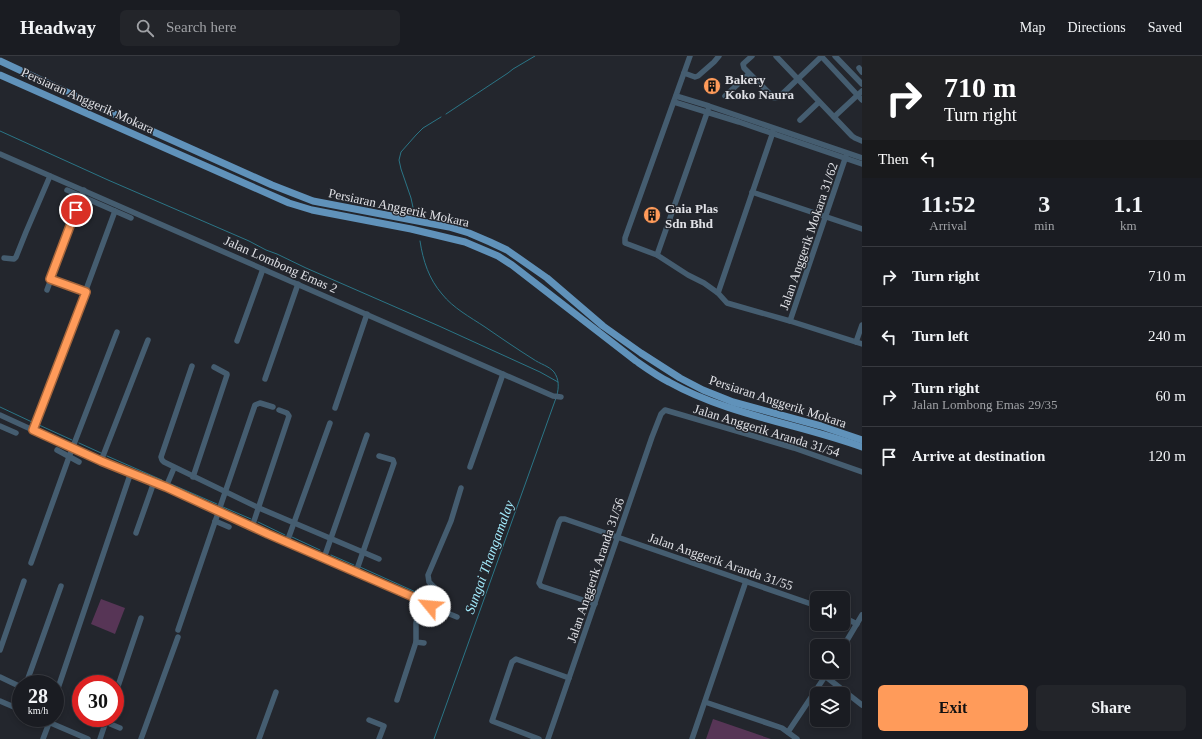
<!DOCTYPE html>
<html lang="en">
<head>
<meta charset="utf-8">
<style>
  body { margin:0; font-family:"Times New Roman",serif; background:#23252a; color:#f1f3f6; height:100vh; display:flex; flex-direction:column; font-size:15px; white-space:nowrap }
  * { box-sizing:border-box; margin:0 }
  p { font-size:13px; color:#9fa1a5 }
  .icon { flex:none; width:22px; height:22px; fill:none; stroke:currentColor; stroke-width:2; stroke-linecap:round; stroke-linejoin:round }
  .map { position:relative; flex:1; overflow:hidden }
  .panel { display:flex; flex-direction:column; background:#1a1c22; width:340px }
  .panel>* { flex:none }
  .hud { background:#202124; color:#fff; overflow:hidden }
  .tools { position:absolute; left:810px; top:535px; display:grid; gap:8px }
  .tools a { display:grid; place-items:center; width:40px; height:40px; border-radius:6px; background:#1a1c22; box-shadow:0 2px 6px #0003,0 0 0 1px #383a40; font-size:20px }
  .speed { position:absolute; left:12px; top:619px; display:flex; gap:8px; font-size:20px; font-weight:700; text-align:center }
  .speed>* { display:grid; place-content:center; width:52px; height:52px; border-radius:50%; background:#1a1c22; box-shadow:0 2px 6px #0003,0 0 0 1px #383a40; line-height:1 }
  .speed small { font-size:10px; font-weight:400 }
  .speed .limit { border:6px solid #d22; background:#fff; color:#111 }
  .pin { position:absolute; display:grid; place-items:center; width:34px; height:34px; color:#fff; margin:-17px; border:2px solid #fff; border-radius:50%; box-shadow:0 1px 4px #0007 }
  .me { position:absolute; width:44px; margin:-22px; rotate:298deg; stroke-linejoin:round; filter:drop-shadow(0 0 3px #0008) }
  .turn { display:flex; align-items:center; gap:14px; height:84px; padding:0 16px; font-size:18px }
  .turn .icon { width:52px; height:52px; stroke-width:2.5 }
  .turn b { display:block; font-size:28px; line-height:34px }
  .then { display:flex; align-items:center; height:38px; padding:0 16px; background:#0003; gap:8px; font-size:15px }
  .eta { display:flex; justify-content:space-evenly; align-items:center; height:68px; text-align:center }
  .eta b { font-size:24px; font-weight:700; line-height:28px }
  .cta { display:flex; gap:8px; margin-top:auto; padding:8px 16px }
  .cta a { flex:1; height:46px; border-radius:6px; background:#ff9b5a; color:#111; font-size:16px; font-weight:700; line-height:46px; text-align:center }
  .cta a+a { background:#23252a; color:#f1f3f6 }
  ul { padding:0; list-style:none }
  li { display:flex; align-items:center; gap:12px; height:60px; padding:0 16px; border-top:1px solid #383a40 }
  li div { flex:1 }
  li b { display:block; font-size:15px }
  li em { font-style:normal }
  header { display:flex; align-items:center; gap:24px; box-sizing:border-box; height:56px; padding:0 20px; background:#1a1c22; border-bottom:1px solid #383a40 }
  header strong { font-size:19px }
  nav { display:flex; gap:22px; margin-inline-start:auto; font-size:14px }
  .search { width:280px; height:36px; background:#23252a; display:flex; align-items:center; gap:10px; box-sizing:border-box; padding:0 14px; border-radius:6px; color:#9fa1a5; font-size:15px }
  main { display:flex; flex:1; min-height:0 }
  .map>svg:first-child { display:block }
</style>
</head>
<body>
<header>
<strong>Headway</strong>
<div class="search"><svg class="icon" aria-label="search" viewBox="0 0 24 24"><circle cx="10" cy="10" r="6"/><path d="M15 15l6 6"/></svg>Search here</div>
<nav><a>Map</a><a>Directions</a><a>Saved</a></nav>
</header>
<main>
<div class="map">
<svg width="862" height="683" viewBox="0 0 862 683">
  <rect width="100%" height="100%" fill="#23262d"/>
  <g fill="#573556">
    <polygon points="101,543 125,552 115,578 91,568"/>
    <polygon points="713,663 771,683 706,683"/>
  </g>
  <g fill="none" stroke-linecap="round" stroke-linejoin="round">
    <g stroke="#2b7586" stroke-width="1">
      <polyline points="446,58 508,17 513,13 535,0"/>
      <polyline points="0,75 108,124 249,185 266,194 277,198 306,212 439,270 540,316 558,326"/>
      <polyline points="414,156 411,142 401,113 399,104 401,96 416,79 423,72 441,61"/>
      <path d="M420 185C423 205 429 223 442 238 453 252 470 261 485 271 501 282 517 293 533 303 540 308 549 310 554 316 559 323 559 331 557 339"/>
      <polyline points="0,351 32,366"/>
      <polyline points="39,369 72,384"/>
      <polyline points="79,387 101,397"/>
      <polyline points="55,388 67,394"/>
      <polyline points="75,397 88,403"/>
      <polyline points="107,400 162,424"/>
      <polyline points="171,428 217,448"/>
      <polyline points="223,451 251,463"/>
      <polyline points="258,466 285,479"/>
      <polyline points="292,481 320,494"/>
      <polyline points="331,499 354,509"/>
      <polyline points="360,511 429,542"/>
      <polyline points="434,544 446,550"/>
      <polyline points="434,683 556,342"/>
    </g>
    <g stroke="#455d70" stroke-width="5.5">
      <polyline points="690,0 625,182 625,187 657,199 688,219 704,227 718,237 727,247 790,265 862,288"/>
      <polyline points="752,0 743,8 744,12 774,42 779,41 822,0"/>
      <polyline points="776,0 852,80 855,82 862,85"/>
      <polyline points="821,0 862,44"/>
      <polyline points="835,0 862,28"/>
      <polyline points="859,12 862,16"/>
      <polyline points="684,17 695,21 698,20 714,6 719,0"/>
      <polyline points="676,40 709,50 862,102"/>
      <polyline points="725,40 749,18"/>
      <polyline points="674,46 739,66 862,108"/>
      <polyline points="834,61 862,35"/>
      <polyline points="800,64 819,46"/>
      <polyline points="0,98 553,340 561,341"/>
      <polyline points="67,134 131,162"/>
      <polyline points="752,136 862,173"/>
      <polyline points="657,199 708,54"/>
      <polyline points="4,202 14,203 16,201 26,176 50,120"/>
      <polyline points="51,223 85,236"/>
      <polyline points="47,234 84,134"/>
      <polyline points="718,237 773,76"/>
      <polyline points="790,265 846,100"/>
      <polyline points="237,285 263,213"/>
      <polyline points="856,286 862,269"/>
      <polyline points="192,310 161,401 162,404 164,406 259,452 379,503"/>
      <polyline points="265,323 298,228"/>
      <polyline points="335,352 367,258"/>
      <polyline points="0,359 72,392 166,431 268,478 420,544 430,550 457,561"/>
      <polyline points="0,370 16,377"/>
      <polyline points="33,374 80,250 115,155"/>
      <polyline points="57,394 79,406"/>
      <polyline points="101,405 148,284"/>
      <polyline points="470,411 503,318"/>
      <polyline points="193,421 227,319 227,318 214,311"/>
      <polyline points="166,431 174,412"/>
      <polyline points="215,465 229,471"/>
      <polyline points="252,471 289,360 287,357 279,354"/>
      <polyline points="136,477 154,426"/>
      <polyline points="287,486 330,367"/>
      <polyline points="324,502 367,379"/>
      <polyline points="31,507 69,401 117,276"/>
      <polyline points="356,516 394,407 393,404 379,400"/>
      <polyline points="420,544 416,567 416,586 424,587"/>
      <polyline points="595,548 541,530 539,527 559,466 561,463 565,463 817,550"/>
      <polyline points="430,550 436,534 434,531 429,526 428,519 451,465 461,432"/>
      <polyline points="843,561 857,568"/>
      <polyline points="178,574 255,349 260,347 273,351"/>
      <polyline points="843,591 862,559"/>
      <polyline points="0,594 24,525"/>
      <polyline points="825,620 862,649"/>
      <polyline points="0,621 21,631"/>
      <polyline points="26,628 61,530"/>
      <polyline points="115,639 141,562"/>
      <polyline points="55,641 131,416"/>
      <polyline points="397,644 416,586"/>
      <polyline points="0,645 21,654"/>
      <polyline points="705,646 782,672 797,683"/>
      <polyline points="17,652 21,642"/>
      <polyline points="39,662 88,683"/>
      <polyline points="96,662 120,672"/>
      <polyline points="369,664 384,670 379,683"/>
      <polyline points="788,676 828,616"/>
      <polyline points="43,683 49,667 48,662"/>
      <polyline points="100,683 107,662"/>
      <polyline points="141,683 178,581"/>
      <polyline points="259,683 276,636"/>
      <polyline points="539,683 492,665 512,606 516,603 569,622"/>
      <polyline points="548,683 652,381 661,358 665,354 794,392 862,416"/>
      <polyline points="692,683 746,525"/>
    </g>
    <g stroke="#6092ba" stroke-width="7">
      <polyline points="0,5 105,54 272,129 313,145 449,171 469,177 490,186 507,194 547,222 603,270 641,297 680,322 703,334 733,346 821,370 862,384"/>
      <path d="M0 19 289 147 312 154 411 173 465 186 498 200 512 209 636 305C646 312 657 320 669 326 728 359 799 368 862 391"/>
    </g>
  </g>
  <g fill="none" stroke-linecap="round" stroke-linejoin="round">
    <g stroke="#a6653a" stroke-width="10">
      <polyline id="route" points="76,154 50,223 86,236 33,374 101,405 166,431 268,478 420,544 430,550"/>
    </g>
    <use href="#route" stroke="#ff9b5a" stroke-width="7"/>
  </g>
  <defs>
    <g id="building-disc" transform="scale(0.9)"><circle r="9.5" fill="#ff9b5a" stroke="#23262d"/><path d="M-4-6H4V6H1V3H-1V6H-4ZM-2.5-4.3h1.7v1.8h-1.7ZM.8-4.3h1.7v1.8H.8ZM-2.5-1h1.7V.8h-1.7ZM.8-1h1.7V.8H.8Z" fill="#111"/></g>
  </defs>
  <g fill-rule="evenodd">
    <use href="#building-disc" x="712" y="30"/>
    <use href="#building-disc" x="652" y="159"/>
  </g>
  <g text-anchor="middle" stroke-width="3" stroke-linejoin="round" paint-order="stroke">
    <g font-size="13" font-weight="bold" fill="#e0e1e6" stroke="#23262d" text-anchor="start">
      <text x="725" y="28">Bakery<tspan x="725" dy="15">Koko Naura</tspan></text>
      <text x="665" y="157">Gaia Plas<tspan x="665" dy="15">Sdn Bhd</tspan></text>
    </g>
    <g font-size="13" fill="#e0e1e6" stroke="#23262d">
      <text transform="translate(88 44) rotate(24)" y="5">Persiaran Anggerik Mokara</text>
      <text transform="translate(399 151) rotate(12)" y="5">Persiaran Anggerik Mokara</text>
      <text transform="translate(808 180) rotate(-71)" y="5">Jalan Anggerik Mokara 31/62</text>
      <text transform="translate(281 208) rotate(24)" y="5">Jalan Lombong Emas 2</text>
      <text transform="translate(778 345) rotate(18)" y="5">Persiaran Anggerik Mokara</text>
      <text transform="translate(767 374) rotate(17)" y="5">Jalan Anggerik Aranda 31/54</text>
      <text transform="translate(721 505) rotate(19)" y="5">Jalan Anggerik Aranda 31/55</text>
      <text transform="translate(595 514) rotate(-71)" y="5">Jalan Anggerik Aranda 31/56</text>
    </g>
    <g font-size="14" font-style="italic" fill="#a2eafc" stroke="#23262d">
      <text transform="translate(489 501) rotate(-70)" y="5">Sungai Thangamalay</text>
    </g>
  </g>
</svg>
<div class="tools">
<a><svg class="icon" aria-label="sound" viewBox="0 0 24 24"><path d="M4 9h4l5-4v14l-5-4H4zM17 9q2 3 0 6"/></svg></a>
<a><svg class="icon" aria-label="search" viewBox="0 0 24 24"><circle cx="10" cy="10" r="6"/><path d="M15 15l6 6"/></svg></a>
<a><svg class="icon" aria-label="layers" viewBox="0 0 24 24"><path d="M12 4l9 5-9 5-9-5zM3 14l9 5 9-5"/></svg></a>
</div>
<div class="speed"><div>28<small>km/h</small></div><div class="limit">30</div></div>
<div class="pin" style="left:76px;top:154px;background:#d93025"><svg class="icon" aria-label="arrive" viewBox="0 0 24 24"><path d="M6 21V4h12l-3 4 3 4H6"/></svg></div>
<svg class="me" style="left:430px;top:550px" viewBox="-20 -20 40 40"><circle r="19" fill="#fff"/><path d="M0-13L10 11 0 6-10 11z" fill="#ff9b5a"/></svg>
</div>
<section class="panel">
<div class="hud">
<div class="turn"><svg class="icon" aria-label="right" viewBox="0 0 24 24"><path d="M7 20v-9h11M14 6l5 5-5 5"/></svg><div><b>710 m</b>Turn right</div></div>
<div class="then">Then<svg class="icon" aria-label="left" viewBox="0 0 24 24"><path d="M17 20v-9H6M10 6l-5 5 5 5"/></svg></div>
</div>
<div class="eta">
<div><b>11:52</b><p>Arrival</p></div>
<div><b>3</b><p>min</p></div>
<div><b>1.1</b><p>km</p></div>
</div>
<ul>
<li><svg class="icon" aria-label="right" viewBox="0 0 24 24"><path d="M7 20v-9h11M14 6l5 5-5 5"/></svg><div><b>Turn right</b></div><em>710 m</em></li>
<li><svg class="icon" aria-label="left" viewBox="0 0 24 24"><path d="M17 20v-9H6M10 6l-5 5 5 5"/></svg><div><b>Turn left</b></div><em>240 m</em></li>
<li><svg class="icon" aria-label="right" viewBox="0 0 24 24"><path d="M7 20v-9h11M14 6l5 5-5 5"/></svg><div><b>Turn right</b><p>Jalan Lombong Emas 29/35</p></div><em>60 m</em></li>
<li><svg class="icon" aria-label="arrive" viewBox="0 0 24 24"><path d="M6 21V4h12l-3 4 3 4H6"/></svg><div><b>Arrive at destination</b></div><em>120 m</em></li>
</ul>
<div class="cta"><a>Exit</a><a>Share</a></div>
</section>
</main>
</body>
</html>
